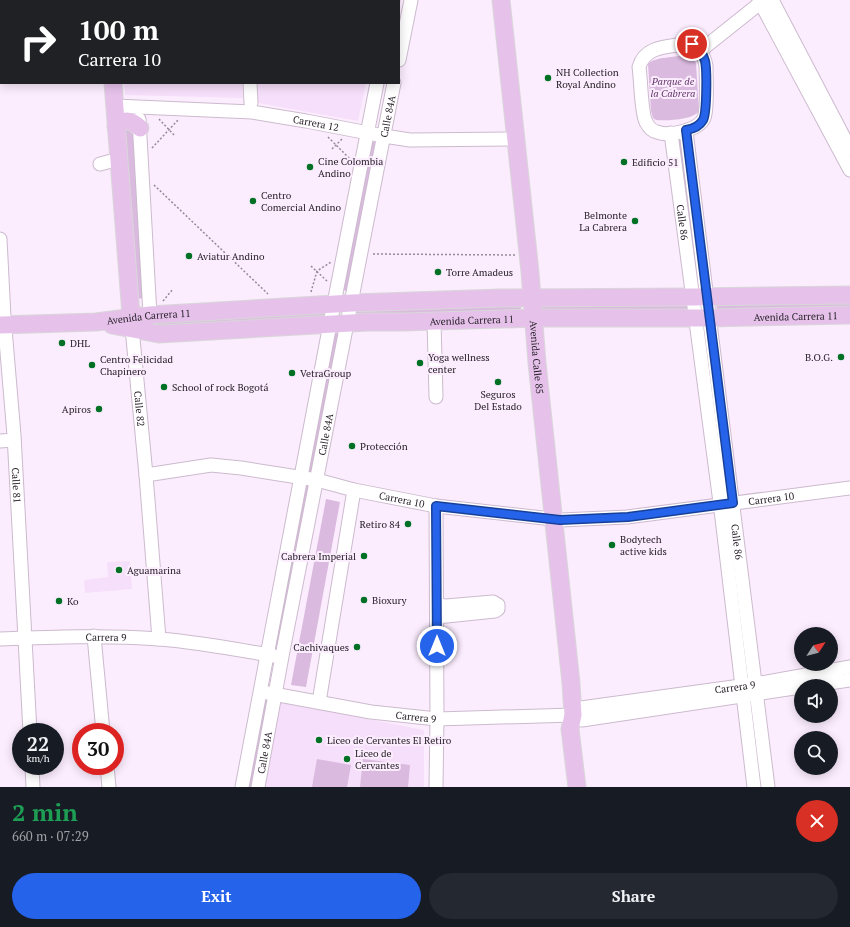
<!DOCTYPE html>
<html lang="en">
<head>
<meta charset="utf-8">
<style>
  body { margin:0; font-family:"PT Serif",serif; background:#242831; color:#f1f3f6; height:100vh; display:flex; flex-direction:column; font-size:15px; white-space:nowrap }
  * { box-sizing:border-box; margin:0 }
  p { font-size:13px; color:#9ea1a6 }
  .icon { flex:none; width:22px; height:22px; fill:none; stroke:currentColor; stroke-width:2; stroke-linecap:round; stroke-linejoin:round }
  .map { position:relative; height:787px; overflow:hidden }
  .sheet { display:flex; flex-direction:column; background:#171b24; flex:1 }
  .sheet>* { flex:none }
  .guide { position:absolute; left:0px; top:0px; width:400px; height:84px; box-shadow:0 2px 10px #0003; background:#202124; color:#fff; overflow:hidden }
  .needle { width:26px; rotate:54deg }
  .buttons { position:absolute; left:794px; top:627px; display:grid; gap:8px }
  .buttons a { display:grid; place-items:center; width:44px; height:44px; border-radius:50%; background:#171b24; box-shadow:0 2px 10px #0003; font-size:20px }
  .speed { position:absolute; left:12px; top:723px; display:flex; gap:8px; font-size:20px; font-weight:700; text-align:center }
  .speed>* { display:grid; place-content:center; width:52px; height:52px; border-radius:50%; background:#171b24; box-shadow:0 2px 10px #0003; line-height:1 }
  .speed small { font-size:10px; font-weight:400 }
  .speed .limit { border:6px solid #d22; background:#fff; color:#111 }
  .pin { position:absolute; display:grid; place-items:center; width:34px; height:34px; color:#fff; margin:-17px; border:2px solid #fff; border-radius:50%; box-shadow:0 1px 4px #0007 }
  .me { position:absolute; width:44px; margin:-22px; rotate:0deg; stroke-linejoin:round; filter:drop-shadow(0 0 3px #0008) }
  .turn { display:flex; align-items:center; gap:14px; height:84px; padding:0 12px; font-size:18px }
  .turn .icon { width:52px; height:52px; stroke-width:2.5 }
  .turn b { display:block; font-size:28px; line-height:34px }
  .round { display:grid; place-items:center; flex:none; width:42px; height:42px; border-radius:21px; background:#242831 }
  .overview { display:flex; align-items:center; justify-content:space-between; height:68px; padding:0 12px }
  h1 { font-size:24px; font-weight:700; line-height:30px; color:#1e9e55 }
  .cta { display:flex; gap:8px; margin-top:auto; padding:8px 12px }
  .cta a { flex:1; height:46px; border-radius:24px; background:#2563eb; color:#fff; font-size:16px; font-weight:700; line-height:46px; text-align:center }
  .cta a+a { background:#242831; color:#f1f3f6 }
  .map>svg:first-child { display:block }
</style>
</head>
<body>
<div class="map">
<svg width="850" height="787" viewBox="0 0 850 787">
  <rect width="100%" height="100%" fill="#fcedfe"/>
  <g fill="#f6dffa">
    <polygon points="124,83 242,83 243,98 125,95"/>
    <polygon points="258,83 366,83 358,121 258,103"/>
    <polygon points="130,561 132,589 85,593 84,580 108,577 107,562"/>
    <polygon points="280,702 424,730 424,787 265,787"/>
  </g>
  <g fill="#dabadf">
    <path d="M686 55 693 57 696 63 699 111C693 120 667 121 656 120L653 118 651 111 648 64C653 57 677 57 686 55Z"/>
    <polygon points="136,128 148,298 133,299 121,129"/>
    <polygon points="676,139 682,139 701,288 695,289"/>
    <polygon points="370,141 378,143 350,291 341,290"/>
    <polygon points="850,299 850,308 717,311 716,302"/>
    <polygon points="687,300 687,311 540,311 540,301"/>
    <polygon points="521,301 521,311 357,316 356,306"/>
    <polygon points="329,307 327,318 156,327 155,317"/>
    <polygon points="332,330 340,332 312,474 305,473"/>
    <polygon points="302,485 310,487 280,647 272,645"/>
    <polygon points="326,499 340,502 306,687 291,685"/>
    <polygon points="262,700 271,702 255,787 246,787"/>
    <polygon points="317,759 351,765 347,787 312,787"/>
    <polygon points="363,759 410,765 408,787 360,787"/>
  </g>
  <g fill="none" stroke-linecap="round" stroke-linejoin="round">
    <g stroke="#ccbace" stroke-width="15">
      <g id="minor">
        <polyline points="245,0 245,1"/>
        <polyline points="759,0 850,170"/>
        <polyline points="772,0 850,149"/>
        <polyline points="393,1 393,0"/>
        <path d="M684 44C697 44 704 54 706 66 706 78 708 108 704 118 699 130 669 137 657 132 652 131 648 126 646 122 641 113 641 79 639 67 645 46 667 47 684 44Z"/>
        <polyline points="700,51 764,0"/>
        <polyline points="399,60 411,0"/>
        <polyline points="250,83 251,103"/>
        <path id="s1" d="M115 106 252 112 306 121 384 136 410 140 516 139"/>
        <polyline points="139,119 150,315"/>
        <path id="s2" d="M686 131 768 787"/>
        <path id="s3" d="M671 133 721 510 754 787"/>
        <polyline points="100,164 119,159"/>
        <path id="s4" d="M0 239 4 317 14 435 30 732"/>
        <polyline points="434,321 436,397"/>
        <path id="s5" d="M132 328 146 475 159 639"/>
        <polyline points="0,441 14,440"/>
        <path id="s6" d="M146 475 211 465 241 468 317 480 354 490 436 506 561 520 627 517 850 488"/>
        <polyline points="436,506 437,719 436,787"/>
        <polyline points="437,605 446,606 493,602 498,605 498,609 495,611 437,617"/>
        <polyline points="94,636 103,732"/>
        <path id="s7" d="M0 639C53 637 106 635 159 639 198 642 236 649 274 656"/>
        <polyline points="810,686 850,680"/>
        <path id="s8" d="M268 693 371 712 437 719 573 715 582 720 801 687"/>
        <polyline points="319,702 354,490"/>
        <path id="s9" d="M573 715 581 708 755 684 850 667"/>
        <polyline points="32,766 33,787"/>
        <polyline points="107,766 109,787"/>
        <polyline points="242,787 330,324 377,83"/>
        <path id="s10" d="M258 787 283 651 394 83"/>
      </g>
    </g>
    <g stroke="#d8d7d8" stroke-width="19">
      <g id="major">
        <polyline points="106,0 106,1"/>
        <path id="s11" d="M501 0 530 272 537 363 571 683 573 715 570 729 577 787"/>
        <polyline points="113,83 132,328"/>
        <path d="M116 127C125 118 131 120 140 128"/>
        <path id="s12" d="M0 325 96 322 150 315 352 303 500 298 693 297 850 295"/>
        <path id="s13" d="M112 325 159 334 368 322H404L537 318H709L850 315"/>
      </g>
    </g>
    <g stroke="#948995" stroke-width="1.5" stroke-dasharray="2 2" stroke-linecap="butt">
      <polyline points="0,78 1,78"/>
      <polyline points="159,119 174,135"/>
      <polyline points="328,137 351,160"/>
      <polyline points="152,148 178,120"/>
      <polyline points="332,149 342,139"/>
      <polyline points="154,185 268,294"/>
      <polyline points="373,254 515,255"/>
      <polyline points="311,266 327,281"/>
      <polyline points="311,292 317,271 331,262"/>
      <polyline points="163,301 173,289"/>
    </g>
    <use href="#minor" stroke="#fff" stroke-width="13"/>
    <use href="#major" stroke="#e6c2eb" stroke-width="17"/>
  </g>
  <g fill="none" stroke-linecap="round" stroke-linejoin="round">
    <g stroke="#184099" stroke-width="10">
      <path id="route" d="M437 646 436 506 560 520 628 517 733 503 686 130C693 129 699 127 703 120 707 113 707 69 705 61 703 53 698 48 692 44"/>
    </g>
    <use href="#route" stroke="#2563eb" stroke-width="7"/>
  </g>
  <g fill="#007124" stroke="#fcedfe" stroke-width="1.5">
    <circle cx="548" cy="78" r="4"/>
    <circle cx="624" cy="162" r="4"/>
    <circle cx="310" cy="167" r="4"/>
    <circle cx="253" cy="201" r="4"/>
    <circle cx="635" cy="221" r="4"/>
    <circle cx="189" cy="256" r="4"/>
    <circle cx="438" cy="272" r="4"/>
    <circle cx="62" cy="343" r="4"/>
    <circle cx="841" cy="357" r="4"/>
    <circle cx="420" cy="363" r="4"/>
    <circle cx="92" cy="365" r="4"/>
    <circle cx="292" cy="373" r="4"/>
    <circle cx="498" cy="382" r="4"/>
    <circle cx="164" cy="387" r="4"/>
    <circle cx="99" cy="409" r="4"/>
    <circle cx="352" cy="446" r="4"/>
    <circle cx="408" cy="524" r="4"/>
    <circle cx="612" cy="545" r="4"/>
    <circle cx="364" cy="556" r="4"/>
    <circle cx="119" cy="570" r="4"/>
    <circle cx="364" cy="600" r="4"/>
    <circle cx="59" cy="601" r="4"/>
    <circle cx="357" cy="647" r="4"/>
    <circle cx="319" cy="740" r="4"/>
    <circle cx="347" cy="759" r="4"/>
  </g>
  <g text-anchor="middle" stroke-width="4" stroke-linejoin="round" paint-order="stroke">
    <g font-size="10" fill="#282129" stroke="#fcedfe" text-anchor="start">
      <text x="556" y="76">NH Collection<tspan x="556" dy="12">Royal Andino</tspan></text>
      <text x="318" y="165">Cine Colombia<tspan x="318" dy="12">Andino</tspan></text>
      <text x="632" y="166">Edificio 51</text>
      <text x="261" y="199">Centro<tspan x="261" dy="12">Comercial Andino</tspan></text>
      <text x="627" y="219" text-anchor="end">Belmonte<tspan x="627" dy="12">La Cabrera</tspan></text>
      <text x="197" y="260">Aviatur Andino</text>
      <text x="446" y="276">Torre Amadeus</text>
      <text x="70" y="347">DHL</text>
      <text x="428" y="361">Yoga wellness<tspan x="428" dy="12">center</tspan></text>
      <text x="833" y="361" text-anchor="end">B.O.G.</text>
      <text x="100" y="363">Centro Felicidad<tspan x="100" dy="12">Chapinero</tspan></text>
      <text x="300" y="377">VetraGroup</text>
      <text x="172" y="391">School of rock Bogotá</text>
      <text x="498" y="398" text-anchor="middle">Seguros<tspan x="498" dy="12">Del Estado</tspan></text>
      <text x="91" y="413" text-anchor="end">Apiros</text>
      <text x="360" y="450">Protección</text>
      <text x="400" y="528" text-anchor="end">Retiro 84</text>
      <text x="620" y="543">Bodytech<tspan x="620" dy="12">active kids</tspan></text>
      <text x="356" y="560" text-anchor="end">Cabrera Imperial</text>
      <text x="127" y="574">Aguamarina</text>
      <text x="372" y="604">Bioxury</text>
      <text x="67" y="605">Ko</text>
      <text x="349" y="651" text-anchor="end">Cachivaques</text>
      <text x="327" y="744">Liceo de Cervantes El Retiro</text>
      <text x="355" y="757">Liceo de<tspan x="355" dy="12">Cervantes</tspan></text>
    </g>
    <g font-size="10" font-style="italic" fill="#63366b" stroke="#fcedfe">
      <text x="673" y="85">Parque de<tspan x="673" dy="12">la Cabrera</tspan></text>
    </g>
    <g font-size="10" fill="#282129" stroke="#fcedfe">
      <text dy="4" stroke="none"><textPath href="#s10" startOffset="683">Calle 84A</textPath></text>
      <text dy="4" stroke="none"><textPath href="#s1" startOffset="202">Carrera 12</textPath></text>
      <text dy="4" stroke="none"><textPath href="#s3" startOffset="90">Calle 86</textPath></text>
      <text dy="4" stroke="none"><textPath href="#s12" startOffset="149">Avenida Carrera 11</textPath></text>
      <text dy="4" stroke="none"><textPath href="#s13" startOffset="685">Avenida Carrera 11</textPath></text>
      <text dy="4" stroke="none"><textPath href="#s13" startOffset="361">Avenida Carrera 11</textPath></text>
      <text dy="4" stroke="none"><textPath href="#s11" startOffset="359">Avenida Calle 85</textPath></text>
      <text dy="4" stroke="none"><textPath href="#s5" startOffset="81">Calle 82</textPath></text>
      <text dy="4" stroke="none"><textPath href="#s10" startOffset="359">Calle 84A</textPath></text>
      <text dy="4" stroke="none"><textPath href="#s4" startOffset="247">Calle 81</textPath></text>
      <text dy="4" stroke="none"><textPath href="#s6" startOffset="632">Carrera 10</textPath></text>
      <text dy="4" stroke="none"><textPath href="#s6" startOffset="260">Carrera 10</textPath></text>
      <text dy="4" stroke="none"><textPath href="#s2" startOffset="414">Calle 86</textPath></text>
      <text dy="4" stroke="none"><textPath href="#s7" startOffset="106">Carrera 9</textPath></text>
      <text dy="4" stroke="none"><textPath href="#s9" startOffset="166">Carrera 9</textPath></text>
      <text dy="4" stroke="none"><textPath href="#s8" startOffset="150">Carrera 9</textPath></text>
      <text dy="4" stroke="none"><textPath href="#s10" startOffset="35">Calle 84A</textPath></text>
    </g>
  </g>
</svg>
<div class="buttons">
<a><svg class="needle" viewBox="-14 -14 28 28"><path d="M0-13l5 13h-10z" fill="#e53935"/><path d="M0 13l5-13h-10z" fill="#9ea1a6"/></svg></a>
<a><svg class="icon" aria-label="sound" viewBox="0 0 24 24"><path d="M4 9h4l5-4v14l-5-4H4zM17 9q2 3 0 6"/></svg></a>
<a><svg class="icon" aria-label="search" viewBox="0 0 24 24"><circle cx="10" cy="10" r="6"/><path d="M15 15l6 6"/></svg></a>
</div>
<div class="speed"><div>22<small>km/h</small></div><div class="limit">30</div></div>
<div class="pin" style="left:692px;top:44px;background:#d93025"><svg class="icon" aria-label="arrive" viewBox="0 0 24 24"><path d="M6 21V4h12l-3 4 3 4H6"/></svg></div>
<svg class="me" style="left:437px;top:646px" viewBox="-20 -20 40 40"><circle r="17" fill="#2563eb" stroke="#fff" stroke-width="3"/><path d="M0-11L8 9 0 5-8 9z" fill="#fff"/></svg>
<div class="guide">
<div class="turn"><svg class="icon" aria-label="right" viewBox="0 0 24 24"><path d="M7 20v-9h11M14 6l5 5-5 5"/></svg><div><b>100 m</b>Carrera 10</div></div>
</div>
</div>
<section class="sheet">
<div class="overview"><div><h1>2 min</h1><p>660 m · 07:29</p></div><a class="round" style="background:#d93025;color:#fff"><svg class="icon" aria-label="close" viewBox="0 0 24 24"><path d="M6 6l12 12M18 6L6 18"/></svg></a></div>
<div class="cta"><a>Exit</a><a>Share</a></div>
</section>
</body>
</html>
